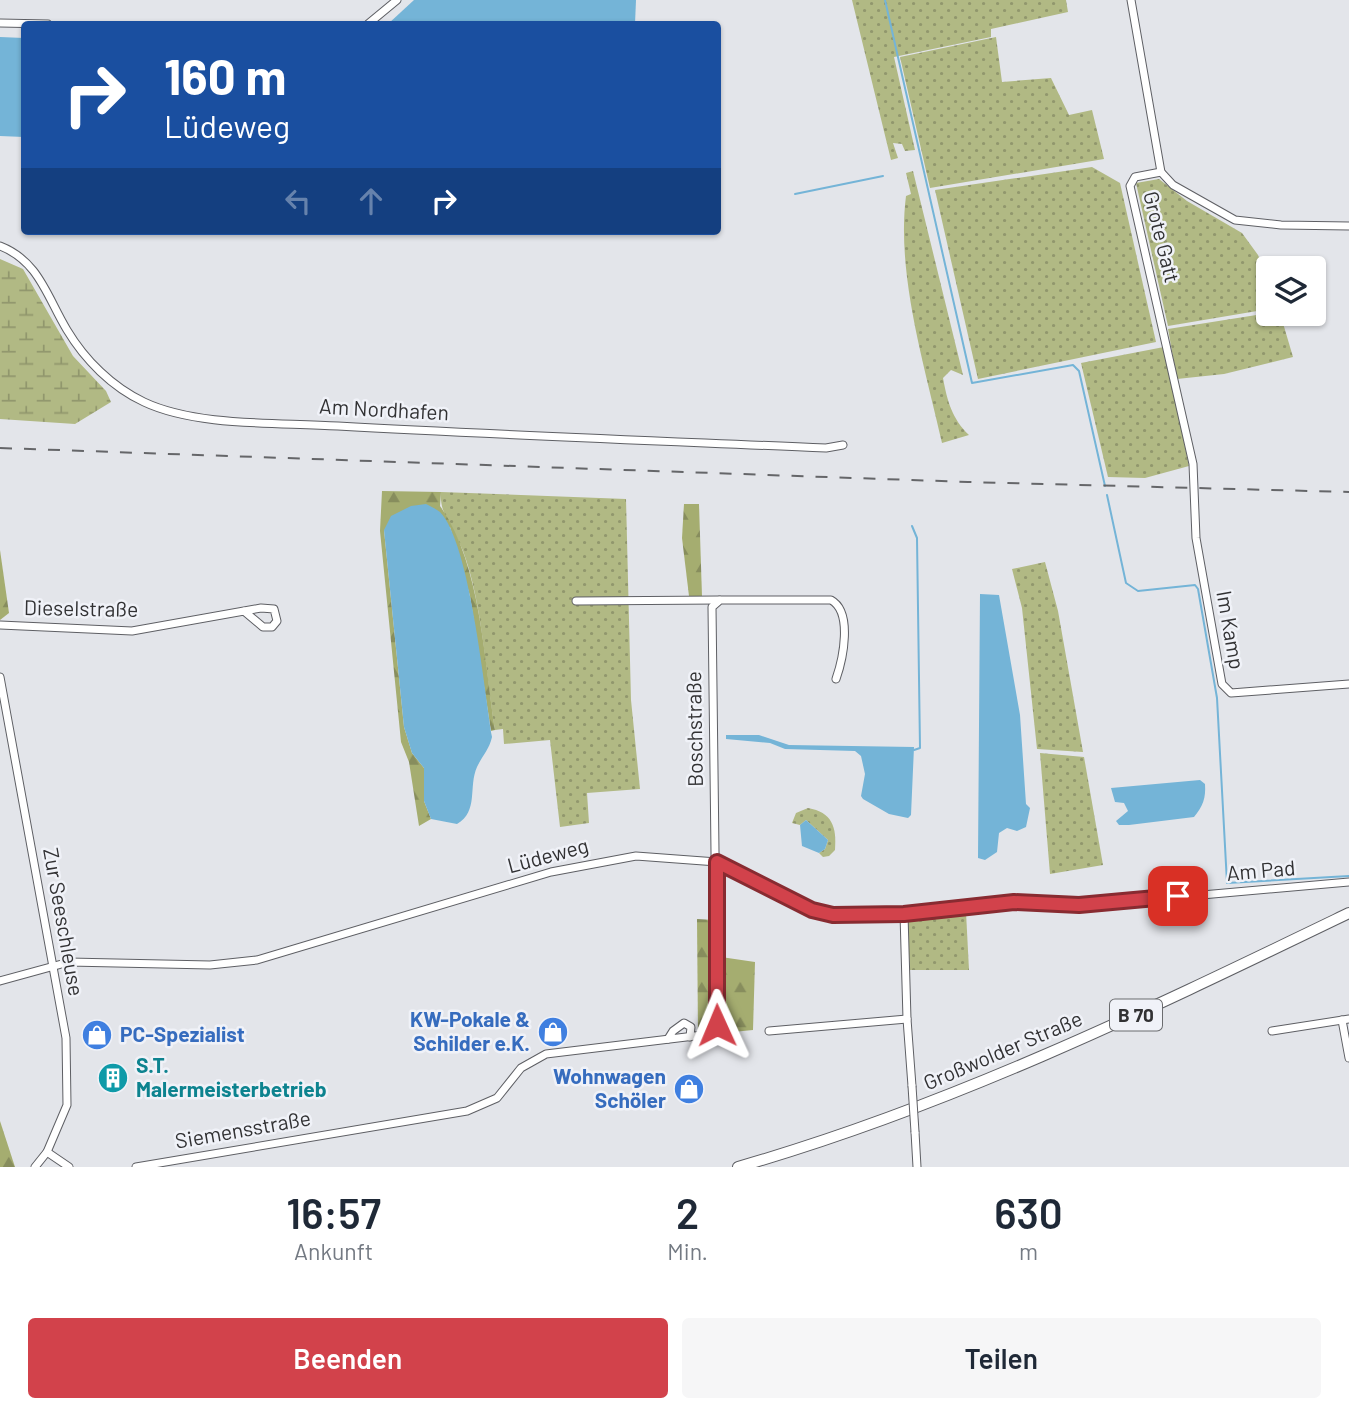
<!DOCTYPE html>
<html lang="de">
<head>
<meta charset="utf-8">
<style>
  body { margin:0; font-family:Barlow,sans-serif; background:#f6f6f7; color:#1f2937; height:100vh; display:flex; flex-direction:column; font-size:26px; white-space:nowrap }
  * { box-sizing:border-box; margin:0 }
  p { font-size:23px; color:#747a83 }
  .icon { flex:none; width:38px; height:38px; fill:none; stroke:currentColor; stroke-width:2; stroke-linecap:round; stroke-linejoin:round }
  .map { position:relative; height:1167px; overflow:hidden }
  .sheet { display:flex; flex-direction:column; background:#fff; flex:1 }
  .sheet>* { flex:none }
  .guide { position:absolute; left:21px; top:21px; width:700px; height:214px; border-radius:7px; box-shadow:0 2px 5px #0004; background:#1a4fa0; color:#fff; overflow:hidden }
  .buttons { position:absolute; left:1256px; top:256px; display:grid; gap:14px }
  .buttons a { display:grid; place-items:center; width:70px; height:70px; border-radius:7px; background:#fff; box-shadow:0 2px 5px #0004; font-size:35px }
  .pin { position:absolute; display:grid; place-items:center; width:60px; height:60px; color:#fff; margin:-30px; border-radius:14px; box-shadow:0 4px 10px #0006 }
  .me { position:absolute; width:77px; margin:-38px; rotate:359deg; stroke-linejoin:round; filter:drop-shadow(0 0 5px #0008) }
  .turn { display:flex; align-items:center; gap:24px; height:147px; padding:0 28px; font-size:32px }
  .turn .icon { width:91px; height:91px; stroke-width:2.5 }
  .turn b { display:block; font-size:49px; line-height:60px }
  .lanes { display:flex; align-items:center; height:66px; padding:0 28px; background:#0003; justify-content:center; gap:35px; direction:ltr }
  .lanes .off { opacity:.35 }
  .eta { display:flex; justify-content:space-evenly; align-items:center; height:119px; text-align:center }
  .eta b { font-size:42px; font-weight:600; line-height:49px }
  .action { display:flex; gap:14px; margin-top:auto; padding:14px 28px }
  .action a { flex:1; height:80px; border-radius:7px; background:#d2424b; color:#fff; font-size:28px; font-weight:600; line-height:80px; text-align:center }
  .action a+a { background:#f6f6f7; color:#1f2937 }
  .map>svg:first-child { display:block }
</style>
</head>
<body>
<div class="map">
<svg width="1349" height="1167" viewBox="0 0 1349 1167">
  <defs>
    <pattern id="grass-dots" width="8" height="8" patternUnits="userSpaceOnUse" patternTransform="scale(1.75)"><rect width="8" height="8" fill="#b1b984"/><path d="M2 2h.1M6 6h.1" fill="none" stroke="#91976d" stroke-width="1.8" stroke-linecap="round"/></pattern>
    <pattern id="forest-firs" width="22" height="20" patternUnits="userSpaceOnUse" patternTransform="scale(1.75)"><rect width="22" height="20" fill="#a5ad70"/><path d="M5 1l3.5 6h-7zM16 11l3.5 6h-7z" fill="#878d5d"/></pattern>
    <pattern id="wetland-marsh" width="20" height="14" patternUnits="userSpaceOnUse" patternTransform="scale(1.75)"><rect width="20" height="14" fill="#b1b984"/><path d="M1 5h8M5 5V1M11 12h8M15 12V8" fill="none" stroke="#91976d"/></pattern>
  </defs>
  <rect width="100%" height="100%" fill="#e3e5ea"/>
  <g fill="url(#grass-dots)">
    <polygon points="852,0 1066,0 1068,12 991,29 991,37 894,57 915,150 905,151 902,144 893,143 898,158 891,160"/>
    <polygon points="996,37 1002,82 1051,78 1069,115 1092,110 1104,159 930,188 900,57"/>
    <polygon points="1092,167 1120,183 1156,342 978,379 935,190"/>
    <path d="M913 171 963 375 951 370 943 378C947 400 952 419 969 435L942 443C925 367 896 274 906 196L911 194 906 173Z"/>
    <polygon points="1159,179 1187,201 1242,233 1258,255 1269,280 1269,309 1168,326 1136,183"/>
    <polygon points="1269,313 1280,313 1293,357 1224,374 1177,379 1168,329"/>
    <polygon points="1164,347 1189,466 1145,478 1108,477 1081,363"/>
    <path d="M441 492 626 499 631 700 640 789 587 793 589 823 560 827 550 740 504 744 503 729 495 730C486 676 482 601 463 551 455 530 439 515 441 492Z"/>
    <polygon points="1045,562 1058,611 1083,752 1037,749 1022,608 1012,569"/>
    <polygon points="1040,753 1084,757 1103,865 1050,874"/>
    <path d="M808 808C832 812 837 827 835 850L829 856 823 857 819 853 825 849 828 840 806 820 800 825 792 823 796 813Z"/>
    <polygon points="966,912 969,970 910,970 907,919"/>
  </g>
  <g fill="url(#forest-firs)">
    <path d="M382 491 441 492 440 506C481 563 484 661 495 730L491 731 470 596 450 527 384 530 404 727 412 753 424 768V801L431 819 419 826 409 762 401 742 380 531Z"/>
    <polygon points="684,504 699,504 702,596 689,596 682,538"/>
    <polygon points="0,550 9,613 0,620"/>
    <polygon points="697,919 714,920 715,1026 712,1030 698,1034"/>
    <polygon points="721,957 755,962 753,1030 723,1033 720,1029"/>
    <polygon points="0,1121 15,1167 0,1167"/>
  </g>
  <polygon fill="url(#wetland-marsh)" points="0,259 23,269 73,356 106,391 111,402 75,424 0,419"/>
  <g fill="#74b4d7">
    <polygon points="414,0 636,0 635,24 388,24"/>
    <polygon points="0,37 24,38 24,137 0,136"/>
    <path d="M426 504C430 506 436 509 440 512 470 543 484 689 492 737 489 750 482 756 477 767 468 787 479 811 457 824L431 819 424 801V768L412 753 404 727 384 530 391 516 411 506Z"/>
    <polygon points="980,594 999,595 1020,715 1026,804 1030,808 1026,827 1017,831 1007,828 999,833 997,852 985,860 978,858"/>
    <polygon points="726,735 759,735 789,745 914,747 911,815 908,818 889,814 863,799 861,796 865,774 861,756 855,751 785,749 770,743 726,739"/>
    <path d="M1200 780 1205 784C1206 798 1203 806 1194 817L1129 825H1119L1116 821 1128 811 1124 803 1115 802 1111 788Z"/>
    <polygon points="806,820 828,840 825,849 819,853 802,846 800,825"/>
  </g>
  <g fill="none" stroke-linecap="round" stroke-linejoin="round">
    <g stroke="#74b4d7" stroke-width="2">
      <polyline points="885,0 972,383 1073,365 1079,371 1105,486"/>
      <polyline points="795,194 883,176"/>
      <polyline points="1107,495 1126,583 1138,591 1195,585 1198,589 1217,698 1227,883 1349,876"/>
      <polyline points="912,526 917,538 920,748 914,750"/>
    </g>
    <g stroke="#5e5f64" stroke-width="9">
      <g id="minor">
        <polyline points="1131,0 1161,172 1173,185 1235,220 1281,225 1349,226"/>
        <polyline points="0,23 48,24"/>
        <polyline points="368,24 397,0"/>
        <polyline points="1161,172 1135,177 1130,186 1193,464 1196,538 1222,684 1231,693 1349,684"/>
        <path d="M0 246C39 261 47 297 67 330 85 360 112 387 144 402 197 427 279 422 338 426 500 435 663 441 826 448L843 445"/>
        <polyline points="576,601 719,600"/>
        <polyline points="0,625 132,631 261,608 274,609 277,621 272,627 263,627 244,611"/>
        <polyline points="0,677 66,1038 67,1105 47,1152 35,1167"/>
        <polyline points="904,914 907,1019 912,1086"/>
        <polyline points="0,981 69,962 210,965 257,960 551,872 636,856 717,862 802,905 833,915 904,914 1014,902 1050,905 1112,903 1349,882"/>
        <polyline points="1342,1020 1349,1058"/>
        <polyline points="769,1031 907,1019"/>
        <polyline points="1272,1031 1349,1019"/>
        <polyline points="668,1039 673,1031 684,1023 691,1027 690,1037"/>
        <polyline points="915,1132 917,1167"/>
        <polyline points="47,1152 69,1167"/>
        <path d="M136 1167 467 1111 497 1098 521 1068 546 1054 711 1034 716 1031 717 1015 712 607 720 600H831C853 612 843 659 836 679"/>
      </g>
    </g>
    <g stroke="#5e5f64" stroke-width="12">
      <path id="primary" d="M738 1167C951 1106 1150 1009 1349 913"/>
    </g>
    <use href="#minor" stroke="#fff" stroke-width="7"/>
    <use href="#primary" stroke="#fff" stroke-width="10"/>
    <polyline stroke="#656669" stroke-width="2" stroke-dasharray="12 12" stroke-linecap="butt" points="0,448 968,482 1349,492"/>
    <g stroke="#5e5f64" stroke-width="9" stroke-linecap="butt">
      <polyline id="minor-bridge" points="912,1086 915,1132"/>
    </g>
    <use href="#minor-bridge" stroke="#fff" stroke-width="7"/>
  </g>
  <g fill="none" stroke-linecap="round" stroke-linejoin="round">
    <g stroke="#882b31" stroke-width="18">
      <polyline id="route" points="717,1025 717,862 812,910 833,915 904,914 1014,902 1079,905 1178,896"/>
    </g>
    <use href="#route" stroke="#d2424b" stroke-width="12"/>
  </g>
  <defs>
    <g id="shop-disc" transform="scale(1.575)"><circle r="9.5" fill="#3f7fe0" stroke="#f0f2f8"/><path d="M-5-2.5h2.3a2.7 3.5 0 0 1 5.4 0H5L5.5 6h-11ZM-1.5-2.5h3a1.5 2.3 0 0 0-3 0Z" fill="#fff"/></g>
    <g id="building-disc" transform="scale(1.575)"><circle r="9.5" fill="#0f9aa8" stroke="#f0f2f8"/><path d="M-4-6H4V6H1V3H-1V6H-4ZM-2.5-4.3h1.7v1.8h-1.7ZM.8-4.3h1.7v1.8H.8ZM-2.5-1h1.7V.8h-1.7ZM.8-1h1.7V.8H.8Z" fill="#fff"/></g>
  </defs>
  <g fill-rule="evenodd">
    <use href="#shop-disc" x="553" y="1032"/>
    <use href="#shop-disc" x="97" y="1035"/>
    <use href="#building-disc" x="113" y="1078"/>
    <use href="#shop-disc" x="689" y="1089"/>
  </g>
  <g text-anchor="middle" stroke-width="5" stroke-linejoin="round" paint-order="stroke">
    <rect fill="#f0f2f8" stroke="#6b6c6f" stroke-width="2" x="1110" y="999.5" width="52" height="31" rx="5"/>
    <g font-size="19" font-weight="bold" fill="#323234">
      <text x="1136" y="1022">B 70</text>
    </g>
    <g font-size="21" fill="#323234" stroke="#f0f2f8">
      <text transform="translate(1161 237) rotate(76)" y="7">Grote Gatt</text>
      <text transform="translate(384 410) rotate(3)" y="7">Am Nordhafen</text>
      <text transform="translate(81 609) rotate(1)" y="7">Dieselstraße</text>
      <text transform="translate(1230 630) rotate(80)" y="7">Im Kamp</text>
      <text transform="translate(695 729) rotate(-91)" y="7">Boschstraße</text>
      <text transform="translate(548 856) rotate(-15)" y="7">Lüdeweg</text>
      <text transform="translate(1261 871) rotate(-5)" y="7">Am Pad</text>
      <text transform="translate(63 922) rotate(80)" y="7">Zur Seeschleuse</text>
      <text transform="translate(1003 1051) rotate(-23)" y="7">Großwolder Straße</text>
      <text transform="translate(243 1130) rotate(-10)" y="7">Siemensstraße</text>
    </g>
    <g font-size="21" font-weight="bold" fill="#366cbe" stroke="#f0f2f8" text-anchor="end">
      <text x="530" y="1027">KW-Pokale &amp;<tspan x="530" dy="24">Schilder e.K.</tspan></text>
      <text x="120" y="1042" text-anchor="start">PC-Spezialist</text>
      <text x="666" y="1084">Wohnwagen<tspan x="666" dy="24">Schöler</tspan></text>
    </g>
    <g font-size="21" font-weight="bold" fill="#0d838f" stroke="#f0f2f8" text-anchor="start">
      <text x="136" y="1073">S.T.<tspan x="136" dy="24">Malermeisterbetrieb</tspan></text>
    </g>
  </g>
</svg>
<div class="buttons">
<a><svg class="icon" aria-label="layers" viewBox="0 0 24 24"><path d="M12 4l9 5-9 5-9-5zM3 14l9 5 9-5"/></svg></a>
</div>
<div class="pin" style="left:1178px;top:896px;background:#d93025"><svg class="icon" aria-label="arrive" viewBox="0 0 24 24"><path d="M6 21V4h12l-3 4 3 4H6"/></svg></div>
<svg class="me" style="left:717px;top:1025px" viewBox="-20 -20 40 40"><path d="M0-17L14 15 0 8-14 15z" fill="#d2424b" stroke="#fff" stroke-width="4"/></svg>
<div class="guide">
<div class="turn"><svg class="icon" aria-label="right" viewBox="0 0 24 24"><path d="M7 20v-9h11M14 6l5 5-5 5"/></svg><div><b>160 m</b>Lüdeweg</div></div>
<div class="lanes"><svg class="icon off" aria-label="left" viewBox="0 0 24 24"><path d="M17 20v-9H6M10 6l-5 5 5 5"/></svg><svg class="icon off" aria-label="ahead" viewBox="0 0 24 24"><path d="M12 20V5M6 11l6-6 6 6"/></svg><svg class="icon" aria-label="right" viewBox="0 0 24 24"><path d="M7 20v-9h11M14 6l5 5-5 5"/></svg></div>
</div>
</div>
<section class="sheet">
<div class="eta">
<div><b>16:57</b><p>Ankunft</p></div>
<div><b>2</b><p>Min.</p></div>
<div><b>630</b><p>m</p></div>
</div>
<div class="action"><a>Beenden</a><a>Teilen</a></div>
</section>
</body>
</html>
